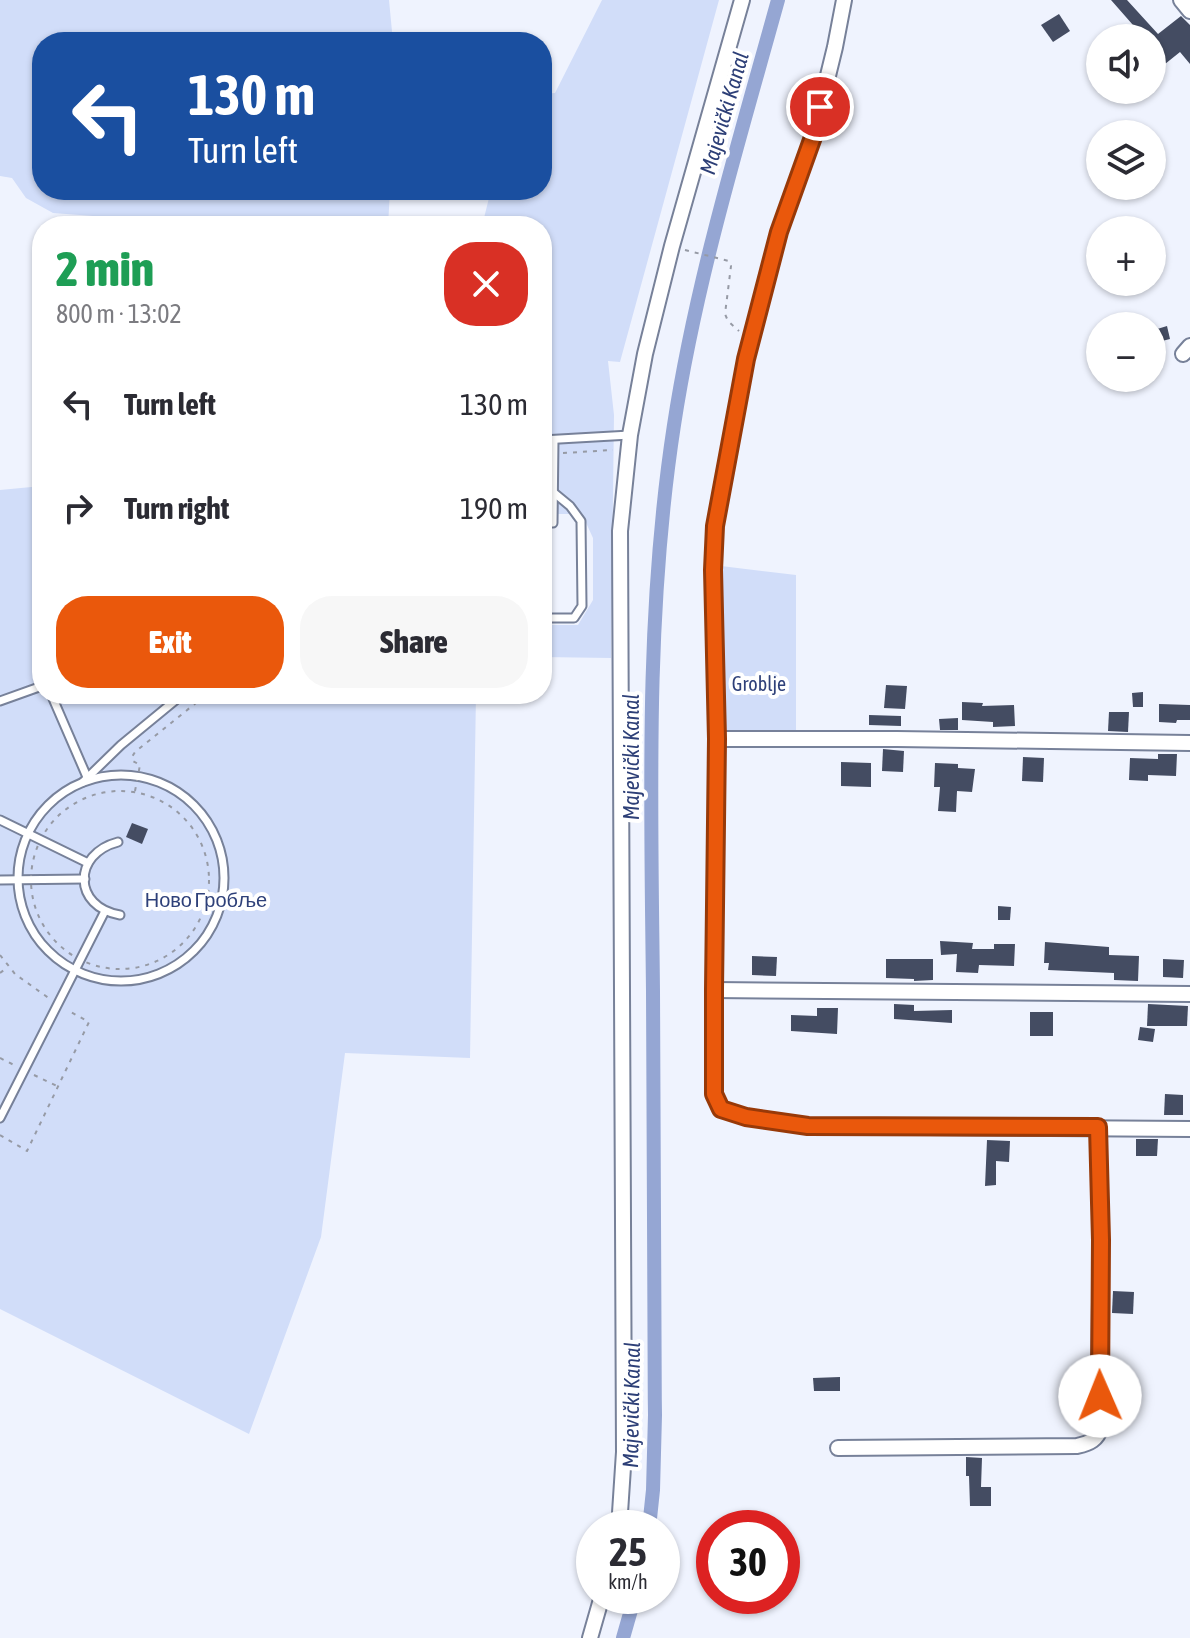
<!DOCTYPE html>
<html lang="en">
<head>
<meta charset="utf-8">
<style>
  body { margin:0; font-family:"Asap Condensed",sans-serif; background:#f7f7f7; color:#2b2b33; height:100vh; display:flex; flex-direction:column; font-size:30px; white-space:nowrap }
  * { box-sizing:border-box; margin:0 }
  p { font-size:26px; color:#7c7c81 }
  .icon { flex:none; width:44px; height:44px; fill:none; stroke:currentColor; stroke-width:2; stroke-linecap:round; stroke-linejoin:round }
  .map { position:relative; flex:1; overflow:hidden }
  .drawer { position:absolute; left:32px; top:216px; width:520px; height:488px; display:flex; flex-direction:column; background:#fff; border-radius:32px; box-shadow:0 2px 6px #0004 }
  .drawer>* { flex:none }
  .banner { position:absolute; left:32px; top:32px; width:520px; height:168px; border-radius:32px; box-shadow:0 2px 6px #0004; background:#1a4fa0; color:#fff; overflow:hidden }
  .controls { position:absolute; left:1086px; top:24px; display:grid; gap:16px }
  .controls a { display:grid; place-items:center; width:80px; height:80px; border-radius:50%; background:#fff; box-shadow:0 2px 6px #0004; font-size:40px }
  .speed { position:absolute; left:576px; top:1510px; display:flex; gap:16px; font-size:40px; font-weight:700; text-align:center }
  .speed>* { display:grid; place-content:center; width:104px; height:104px; border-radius:50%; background:#fff; box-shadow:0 2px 6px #0004; line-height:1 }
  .speed small { font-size:20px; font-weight:400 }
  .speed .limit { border:12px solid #d22; background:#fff; color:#111 }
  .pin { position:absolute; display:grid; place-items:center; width:68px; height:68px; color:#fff; margin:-34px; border:4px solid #fff; border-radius:50%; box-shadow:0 2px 8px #0007 }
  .me { position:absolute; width:88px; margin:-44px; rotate:359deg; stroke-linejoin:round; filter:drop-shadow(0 0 6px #0008) }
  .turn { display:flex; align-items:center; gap:28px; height:168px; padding:0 24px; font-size:36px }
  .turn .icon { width:104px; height:104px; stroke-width:2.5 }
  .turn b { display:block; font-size:56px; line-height:68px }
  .round { display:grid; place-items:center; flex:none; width:84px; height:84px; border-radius:32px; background:#f7f7f7 }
  .overview { display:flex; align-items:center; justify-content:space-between; height:136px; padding:0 24px }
  h1 { font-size:48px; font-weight:800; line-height:60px; color:#1e9e55 }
  .action { display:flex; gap:16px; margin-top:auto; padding:16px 24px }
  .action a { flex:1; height:92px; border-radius:32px; background:#ea580c; color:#fff; font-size:32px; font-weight:800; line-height:92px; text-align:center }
  .action a+a { background:#f7f7f7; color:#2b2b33 }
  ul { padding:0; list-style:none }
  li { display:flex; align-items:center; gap:24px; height:104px; padding:0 24px }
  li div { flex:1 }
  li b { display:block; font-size:30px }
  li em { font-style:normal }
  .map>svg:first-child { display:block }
</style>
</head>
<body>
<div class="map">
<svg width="1190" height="1638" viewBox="0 0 1190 1638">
  <rect width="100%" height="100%" fill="#eff3fe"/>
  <g fill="#d1ddf9">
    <polygon points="0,0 389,0 393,42 42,42 42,190 390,190 388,226 140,226 133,219 53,213 26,198 12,178 0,176"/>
    <polygon points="602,0 719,0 620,362 608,361 614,415 611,658 542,657 542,625 578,625 593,600 593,538 582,514 542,514 542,226 482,226 491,190 542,190 542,94 555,93"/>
    <polygon points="42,486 42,694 476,694 470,1058 345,1053 321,1237 249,1434 0,1309 0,490"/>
    <polygon points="721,566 796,575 796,731 721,732"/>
  </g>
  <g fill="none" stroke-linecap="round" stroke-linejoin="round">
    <g stroke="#95a6d3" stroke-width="14">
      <path d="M649 1528 653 1490 655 1415C653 1274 654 1133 653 991 651 802 645 613 674 425 696 281 739 141 778 0"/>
      <polyline points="623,1638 635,1596"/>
    </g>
  </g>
  <g fill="#444c62">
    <polygon points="1111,0 1127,0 1158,34 1181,16 1190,25 1190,64 1180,52 1165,64 1152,48 1152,38 1134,38 1140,33"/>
    <polygon points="1059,14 1070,31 1053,42 1041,25"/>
    <polygon points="1167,326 1170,339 1158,342 1154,330"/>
    <polygon points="886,685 907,686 905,709 884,708"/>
    <polygon points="1143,692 1143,707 1133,707 1132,693"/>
    <polygon points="962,702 983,703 982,706 1014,705 1015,726 993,727 993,722 962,720"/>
    <polygon points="1159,704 1190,705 1190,720 1177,720 1176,723 1159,722"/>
    <polygon points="1109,712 1129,712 1128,732 1108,731"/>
    <polygon points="869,715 901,716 901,726 869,725"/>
    <polygon points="958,718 958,730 940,730 939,719"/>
    <polygon points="883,749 904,751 903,772 882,771"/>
    <polygon points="1158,754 1177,754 1176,776 1148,775 1148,781 1129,780 1130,758 1158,759"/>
    <polygon points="1023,757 1044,758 1043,782 1022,781"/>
    <polygon points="841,762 871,763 871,787 841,786"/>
    <polygon points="935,763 958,764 958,768 975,769 972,792 957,791 956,812 938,811 940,787 934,787"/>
    <polygon points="132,823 148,829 142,844 126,837"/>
    <polygon points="998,906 1011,907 1010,920 998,920"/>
    <polygon points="940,941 973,943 972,949 994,949 994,944 1015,944 1014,966 979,965 978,973 956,972 957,954 941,955"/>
    <polygon points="1045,942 1109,947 1109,955 1139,956 1138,981 1114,980 1114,973 1048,970 1049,963 1044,963"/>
    <polygon points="752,956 777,957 776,976 752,975"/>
    <polygon points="886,959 933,959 933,980 914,981 914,979 886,978"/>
    <polygon points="1163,959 1184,960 1183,978 1163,977"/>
    <polygon points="894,1004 914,1005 914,1011 952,1010 952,1023 894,1019"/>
    <polygon points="1148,1004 1188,1006 1187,1026 1147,1026"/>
    <polygon points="817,1008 838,1008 837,1034 791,1031 791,1015 817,1016"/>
    <rect x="1030" y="1012" width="23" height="24"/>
    <polygon points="1140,1027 1155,1029 1153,1042 1138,1040"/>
    <polygon points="1165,1094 1183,1095 1183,1115 1164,1115"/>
    <polygon points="1136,1139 1158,1139 1157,1156 1136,1156"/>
    <polygon points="987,1140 1010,1141 1009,1162 996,1161 996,1185 985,1186"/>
    <polygon points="1113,1291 1134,1292 1133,1314 1112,1313"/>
    <polygon points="840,1377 840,1391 814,1391 813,1378"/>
    <polygon points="966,1457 982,1458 981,1487 991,1487 991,1506 970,1506 969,1476 966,1476"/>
  </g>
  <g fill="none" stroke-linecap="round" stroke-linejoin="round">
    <g stroke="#778199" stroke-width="11">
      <g id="service">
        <polyline points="542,440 630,435"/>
        <polyline points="542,523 553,523 554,440"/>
        <polyline points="542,618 574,618 582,606 581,521 570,506 553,492"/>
        <polyline points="51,694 87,777"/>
        <polyline points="0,701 42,686"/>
        <circle cx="121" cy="878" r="103"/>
        <polyline points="83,782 121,745 183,694"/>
        <polyline points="0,820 88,863"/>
        <path d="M118 842C72 854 73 907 120 915"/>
        <polyline points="0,880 85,879"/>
        <polyline points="0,1118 105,911"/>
      </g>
    </g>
    <g stroke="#778199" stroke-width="18">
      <g id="minor">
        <polyline points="844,0 835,47 813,137 779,232 746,359 715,526 713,570 717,739 714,990 714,1094 721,1109 746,1117 808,1126 1190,1129"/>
        <polyline points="1181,0 1190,11"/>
        <polyline points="1183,354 1190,346"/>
        <polyline points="717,739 897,739 1190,743"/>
        <polyline points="714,990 1190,994"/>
        <path d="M838 1448 1077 1446C1090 1443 1097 1440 1101 1427L1099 1365 1101 1240 1098 1127"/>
        <polyline points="619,1528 624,1452 620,531 630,435 645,354 672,246 742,0"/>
        <polyline points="590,1638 602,1596"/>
      </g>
    </g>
    <g stroke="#969aa5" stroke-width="2" stroke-dasharray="4 6" stroke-linecap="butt">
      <polyline points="685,250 729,261 731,266 725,314 728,321 739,331"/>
      <polyline points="563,453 613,450"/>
      <circle cx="120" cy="880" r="89"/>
      <polyline points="135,791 140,765 133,761 132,757 135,752 207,694"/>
      <polyline points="0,955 15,974 50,999"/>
      <polyline points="0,973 8,967"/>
      <polyline points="0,1058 14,1065"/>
      <polyline points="34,1075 57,1086"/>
      <polyline points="0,1135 27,1151 89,1022 69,1011"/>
    </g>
    <use href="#service" stroke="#fff" stroke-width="7"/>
    <use href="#minor" stroke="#fff" stroke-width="14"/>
  </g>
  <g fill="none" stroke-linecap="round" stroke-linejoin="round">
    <g stroke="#983908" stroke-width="20">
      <polyline id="route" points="820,107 813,137 779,232 746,359 715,526 713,570 717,739 714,990 714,1094 721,1109 746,1117 808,1126 1098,1127 1101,1240 1100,1396"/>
    </g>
    <use href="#route" stroke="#ea580c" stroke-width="14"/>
  </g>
  <g text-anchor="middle" stroke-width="8" stroke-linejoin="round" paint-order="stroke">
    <g font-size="20" fill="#2e4079" stroke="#fff">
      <text x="759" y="691">Groblje</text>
      <text x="206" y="907">Ново Гробље</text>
    </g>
    <g font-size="22" font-style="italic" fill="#2d3f77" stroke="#fff">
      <text transform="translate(724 113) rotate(-74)" y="8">Majevički Kanal</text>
      <text transform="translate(631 757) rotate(-90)" y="8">Majevički Kanal</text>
      <text transform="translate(631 1405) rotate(-89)" y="8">Majevički Kanal</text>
    </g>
  </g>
</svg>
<div class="controls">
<a><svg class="icon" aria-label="sound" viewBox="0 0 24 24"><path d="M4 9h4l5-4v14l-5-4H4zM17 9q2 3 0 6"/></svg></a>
<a><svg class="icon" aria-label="layers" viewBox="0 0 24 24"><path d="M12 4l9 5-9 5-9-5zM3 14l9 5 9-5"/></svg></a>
<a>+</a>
<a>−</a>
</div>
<div class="speed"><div>25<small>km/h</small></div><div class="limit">30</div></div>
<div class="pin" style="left:820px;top:107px;background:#d93025"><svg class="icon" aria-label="arrive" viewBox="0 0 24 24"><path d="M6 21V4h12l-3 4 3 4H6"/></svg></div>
<svg class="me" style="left:1100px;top:1396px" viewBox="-20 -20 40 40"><circle r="19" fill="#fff"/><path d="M0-13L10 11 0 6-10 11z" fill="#ea580c"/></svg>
<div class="banner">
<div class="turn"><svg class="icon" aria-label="left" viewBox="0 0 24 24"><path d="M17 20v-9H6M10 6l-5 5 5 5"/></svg><div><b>130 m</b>Turn left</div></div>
</div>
<section class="drawer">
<div class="overview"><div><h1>2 min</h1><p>800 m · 13:02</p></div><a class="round" style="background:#d93025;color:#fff"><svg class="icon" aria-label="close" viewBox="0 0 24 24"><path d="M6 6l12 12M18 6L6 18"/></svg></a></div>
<ul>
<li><svg class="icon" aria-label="left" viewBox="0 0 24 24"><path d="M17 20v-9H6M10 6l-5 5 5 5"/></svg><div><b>Turn left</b></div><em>130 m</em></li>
<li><svg class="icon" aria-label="right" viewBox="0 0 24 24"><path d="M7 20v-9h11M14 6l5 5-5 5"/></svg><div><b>Turn right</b></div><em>190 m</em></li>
</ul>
<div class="action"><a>Exit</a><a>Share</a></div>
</section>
</div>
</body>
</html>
